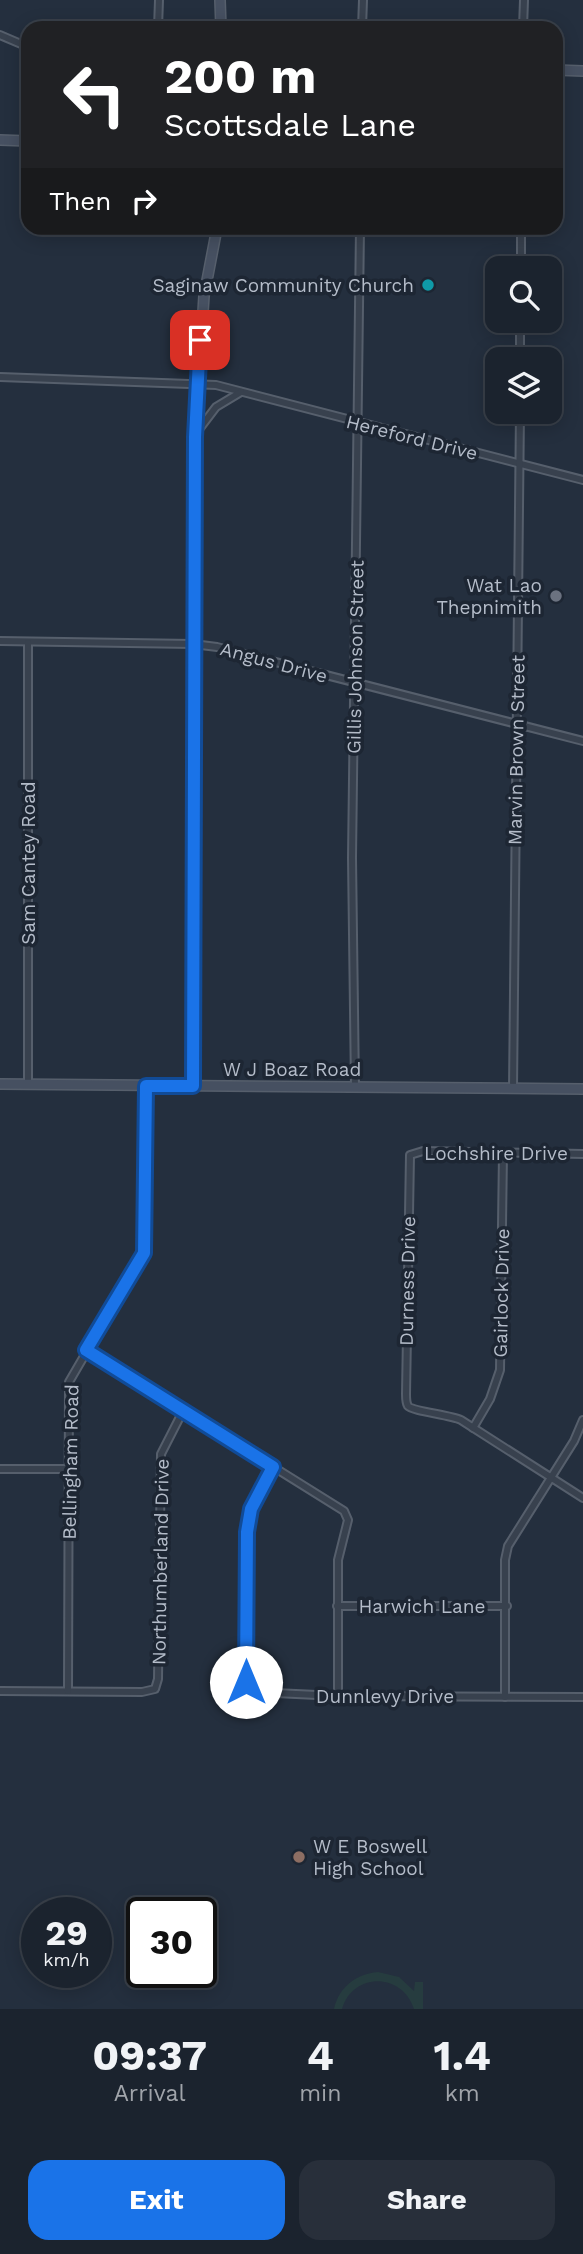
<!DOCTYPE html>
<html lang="en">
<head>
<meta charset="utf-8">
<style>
  body { margin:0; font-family:"Work Sans",sans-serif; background:#282f3a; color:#f1f3f6; height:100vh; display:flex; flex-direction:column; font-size:26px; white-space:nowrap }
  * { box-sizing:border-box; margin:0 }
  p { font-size:23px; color:#a0a4aa }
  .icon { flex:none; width:38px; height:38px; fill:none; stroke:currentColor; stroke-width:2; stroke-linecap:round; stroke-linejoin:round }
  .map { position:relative; height:2009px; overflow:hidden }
  .sheet { display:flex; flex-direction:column; background:#1b232e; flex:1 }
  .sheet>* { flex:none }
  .top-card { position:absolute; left:21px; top:21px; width:542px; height:214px; border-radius:21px; box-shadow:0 4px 18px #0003,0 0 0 2px #39404a; background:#202124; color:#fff; overflow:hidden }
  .fabs { position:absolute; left:485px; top:256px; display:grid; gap:14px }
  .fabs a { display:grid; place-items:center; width:77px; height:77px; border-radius:14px; background:#1b232e; box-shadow:0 4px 18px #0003,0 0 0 2px #39404a; font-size:35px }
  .speed { position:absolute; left:21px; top:1897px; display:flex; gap:14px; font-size:35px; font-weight:700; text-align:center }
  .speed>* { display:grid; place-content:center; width:91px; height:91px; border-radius:50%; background:#1b232e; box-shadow:0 4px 18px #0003,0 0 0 2px #39404a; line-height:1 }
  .speed small { font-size:18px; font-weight:400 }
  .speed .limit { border:4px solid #111; border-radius:10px; background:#fff; color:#111 }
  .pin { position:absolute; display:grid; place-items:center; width:60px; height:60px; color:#fff; margin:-30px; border-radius:14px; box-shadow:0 4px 10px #0006 }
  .me { position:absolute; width:77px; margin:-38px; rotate:0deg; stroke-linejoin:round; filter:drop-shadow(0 0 5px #0008) }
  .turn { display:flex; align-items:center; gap:24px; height:147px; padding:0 28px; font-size:32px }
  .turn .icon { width:91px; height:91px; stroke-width:2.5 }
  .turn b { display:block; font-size:49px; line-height:60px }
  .then { display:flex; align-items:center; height:66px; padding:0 28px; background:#0003; gap:14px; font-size:26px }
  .eta { display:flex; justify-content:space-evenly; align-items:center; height:119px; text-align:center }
  .eta b { font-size:42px; font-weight:700; line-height:49px }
  .button { display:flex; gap:14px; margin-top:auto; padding:14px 28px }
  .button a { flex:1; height:80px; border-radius:21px; background:#1a73e8; color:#fff; font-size:28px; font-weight:700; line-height:80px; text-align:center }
  .button a+a { background:#282f3a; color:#f1f3f6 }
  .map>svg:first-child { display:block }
</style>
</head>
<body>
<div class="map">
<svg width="583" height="2009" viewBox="0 0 583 2009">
  <rect width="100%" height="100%" fill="#242f3e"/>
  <path fill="#263c3f" d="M378 1972 399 1977 414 1991 415 1982H423V2009H414C402 1972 353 1972 342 2009H334C339 1987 356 1974 378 1972Z"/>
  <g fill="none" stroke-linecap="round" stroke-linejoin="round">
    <g stroke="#565f6c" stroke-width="10">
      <g id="street">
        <polyline points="158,28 159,0"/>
        <polyline points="362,28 363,0"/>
        <polyline points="523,28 524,0"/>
        <polyline points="0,35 28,47"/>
        <polyline points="521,268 521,228"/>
        <polyline points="520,359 520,320"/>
        <polyline points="0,377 216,385 583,480"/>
        <polyline points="197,432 216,407 241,392"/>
        <polyline points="0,641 193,644 217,647 583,741"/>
        <polyline points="28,643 28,1084"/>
        <polyline points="355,1087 352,858 360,228"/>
        <polyline points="513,1089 520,411"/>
        <path d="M583 1154 423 1151 410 1155 406 1394C406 1397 406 1403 408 1406 412 1411 450 1415 461 1420L583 1498"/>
        <polyline points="86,1350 344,1511 348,1520 338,1560 338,1696"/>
        <polyline points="473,1428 490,1399 500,1370 503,1153"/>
        <polyline points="273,1467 251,1509 247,1532 246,1682 252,1692 338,1696 583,1697"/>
        <polyline points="0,1469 67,1469"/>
        <polyline points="337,1606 507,1606"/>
        <polyline points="0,1691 142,1692 155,1689 158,1679 161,1454 183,1411"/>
        <polyline points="68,1691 69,1382 144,1253 147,1086"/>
        <polyline points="505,1697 505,1560 508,1546 574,1441 583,1420"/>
      </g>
    </g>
    <g stroke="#565f6c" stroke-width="12">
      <g id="secondary">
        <polyline points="220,0 221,28"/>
        <polyline points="556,70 583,71"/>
        <polyline points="0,140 28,141"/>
        <polyline points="0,1084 583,1089"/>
        <polyline points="193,1086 195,437 204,296 217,228"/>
      </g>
    </g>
    <use href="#street" stroke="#38414e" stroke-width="6"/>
    <use href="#secondary" stroke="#465061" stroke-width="9"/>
  </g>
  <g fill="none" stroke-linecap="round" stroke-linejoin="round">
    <g stroke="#114b97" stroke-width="18">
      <polyline id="route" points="200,340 195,437 193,1086 146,1086 144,1253 86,1350 273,1467 251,1509 247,1532 246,1682"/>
    </g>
    <use href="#route" stroke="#1a73e8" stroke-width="12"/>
  </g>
  <circle fill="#0f9aa8" stroke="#1d2633" stroke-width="2.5" cx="428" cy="285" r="7"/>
  <circle fill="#6b7280" stroke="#1d2633" stroke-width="2.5" cx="556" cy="596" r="7"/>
  <circle fill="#8d6e63" stroke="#1d2633" stroke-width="2.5" cx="299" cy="1857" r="7"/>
  <g text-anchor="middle" stroke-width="7" stroke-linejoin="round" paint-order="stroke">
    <g font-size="19" fill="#b4bcc9" stroke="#1d2633" text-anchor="end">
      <text x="414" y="292">Saginaw Community Church</text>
      <text x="542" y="592">Wat Lao<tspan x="542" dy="22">Thepnimith</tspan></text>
      <text x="313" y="1853" text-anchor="start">W E Boswell<tspan x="313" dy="22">High School</tspan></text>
    </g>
    <g font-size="19" fill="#b4bcc9" stroke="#1d2633">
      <text transform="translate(412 437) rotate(14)" y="7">Hereford Drive</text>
      <text transform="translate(355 657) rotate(-89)" y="7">Gillis Johnson Street</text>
      <text transform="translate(274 662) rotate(15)" y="7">Angus Drive</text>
      <text transform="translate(516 750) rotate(-89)" y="7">Marvin Brown Street</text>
      <text transform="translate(28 863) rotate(-90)" y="7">Sam Cantey Road</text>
      <text x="292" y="1076">W J Boaz Road</text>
      <text x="496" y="1160">Lochshire Drive</text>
      <text transform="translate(407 1281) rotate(-89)" y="7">Durness Drive</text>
      <text transform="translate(501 1293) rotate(-89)" y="7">Gairlock Drive</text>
      <text transform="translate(70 1462) rotate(-89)" y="7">Bellingham Road</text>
      <text transform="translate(160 1562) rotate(-89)" y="7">Northumberland Drive</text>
      <text x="422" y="1613">Harwich Lane</text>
      <text x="385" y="1703">Dunnlevy Drive</text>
    </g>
  </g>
</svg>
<div class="fabs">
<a><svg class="icon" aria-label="search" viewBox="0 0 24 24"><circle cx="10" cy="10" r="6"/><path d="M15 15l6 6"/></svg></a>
<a><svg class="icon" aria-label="layers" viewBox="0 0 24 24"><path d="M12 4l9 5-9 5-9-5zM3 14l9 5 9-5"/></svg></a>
</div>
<div class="speed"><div>29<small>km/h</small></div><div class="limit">30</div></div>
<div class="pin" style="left:200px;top:340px;background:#d93025"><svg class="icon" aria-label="arrive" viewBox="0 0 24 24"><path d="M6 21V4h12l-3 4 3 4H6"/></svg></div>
<svg class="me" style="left:246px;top:1682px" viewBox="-20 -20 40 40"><circle r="19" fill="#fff"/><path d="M0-13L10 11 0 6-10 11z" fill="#1a73e8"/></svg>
<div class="top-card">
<div class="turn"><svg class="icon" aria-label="left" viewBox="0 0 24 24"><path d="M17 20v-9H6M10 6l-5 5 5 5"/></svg><div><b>200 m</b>Scottsdale Lane</div></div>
<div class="then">Then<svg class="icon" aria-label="right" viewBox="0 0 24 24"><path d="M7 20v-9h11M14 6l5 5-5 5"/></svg></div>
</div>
</div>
<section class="sheet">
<div class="eta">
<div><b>09:37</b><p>Arrival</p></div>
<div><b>4</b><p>min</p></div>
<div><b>1.4</b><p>km</p></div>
</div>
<div class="button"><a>Exit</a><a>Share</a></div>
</section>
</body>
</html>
